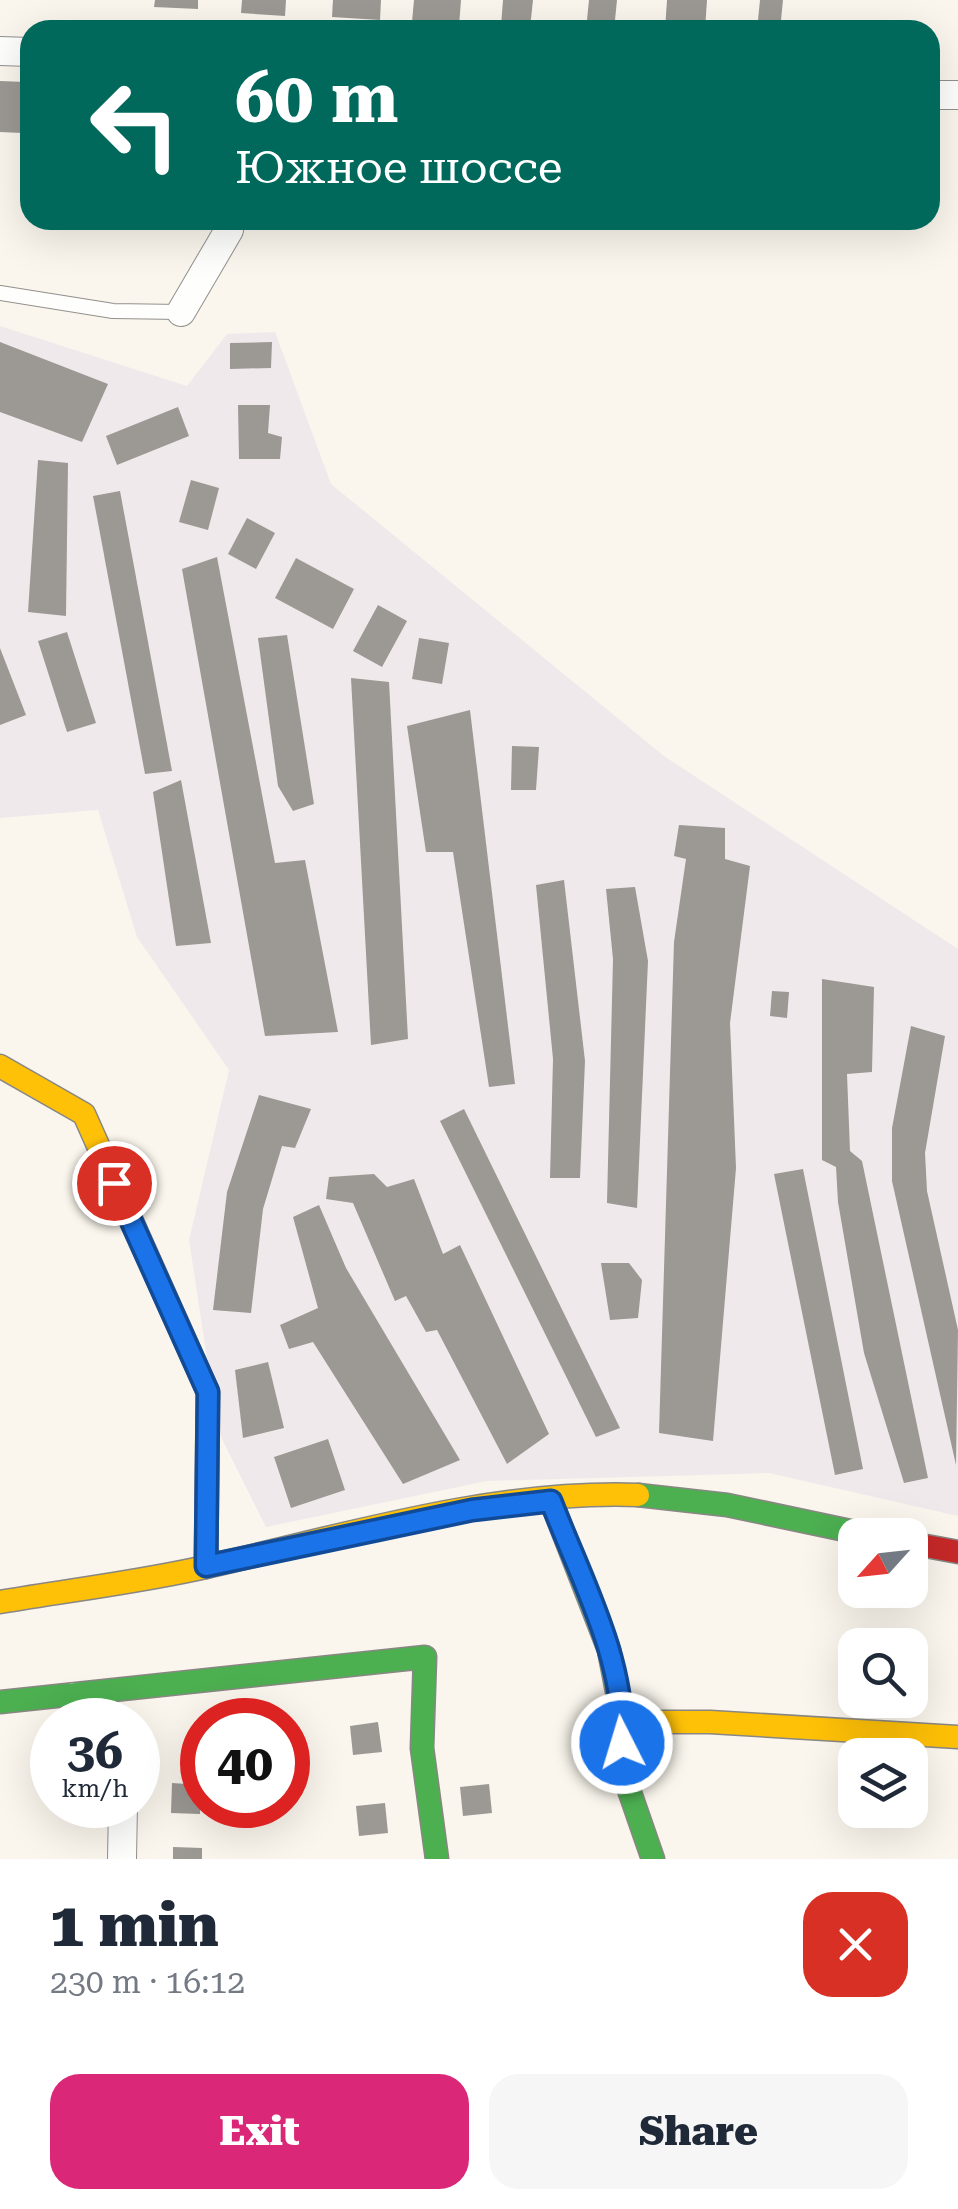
<!DOCTYPE html>
<html lang="en">
<head>
<meta charset="utf-8">
<style>
  body { margin:0; font-family:"Roboto Serif",serif; background:#f6f6f7; color:#1f2937; height:100vh; display:flex; flex-direction:column; font-size:38px; white-space:nowrap }
  * { box-sizing:border-box; margin:0 }
  p { font-size:32px; color:#747a83 }
  .icon { flex:none; width:55px; height:55px; fill:none; stroke:currentColor; stroke-width:2; stroke-linecap:round; stroke-linejoin:round }
  .map { position:relative; height:1859px; overflow:hidden }
  .side { display:flex; flex-direction:column; background:#fff; flex:1 }
  .side>* { flex:none }
  .banner { position:absolute; left:20px; top:20px; width:920px; height:210px; border-radius:30px; box-shadow:0 10px 40px #0002; background:#00695c; color:#fff; overflow:hidden }
  .needle { width:65px; rotate:243deg }
  .tools { position:absolute; left:838px; top:1518px; display:grid; gap:20px }
  .tools a { display:grid; place-items:center; width:90px; height:90px; border-radius:20px; background:#fff; box-shadow:0 10px 40px #0002; font-size:50px }
  .speed { position:absolute; left:30px; top:1698px; display:flex; gap:20px; font-size:50px; font-weight:700; text-align:center }
  .speed>* { display:grid; place-content:center; width:130px; height:130px; border-radius:50%; background:#fff; box-shadow:0 10px 40px #0002; line-height:1 }
  .speed small { font-size:25px; font-weight:400 }
  .speed .limit { border:15px solid #d22; background:#fff; color:#111 }
  .pin { position:absolute; display:grid; place-items:center; width:85px; height:85px; color:#fff; margin:-42px; border:5px solid #fff; border-radius:50%; box-shadow:0 2px 10px #0007 }
  .me { position:absolute; width:110px; margin:-55px; rotate:355deg; stroke-linejoin:round; filter:drop-shadow(0 0 8px #0008) }
  .turn { display:flex; align-items:center; gap:35px; height:210px; padding:0 50px; font-size:45px }
  .turn .icon { width:130px; height:130px; stroke-width:2.5 }
  .turn b { display:block; font-size:70px; line-height:85px }
  .round { display:grid; place-items:center; flex:none; width:105px; height:105px; border-radius:30px; background:#f6f6f7 }
  .summary { display:flex; align-items:center; justify-content:space-between; height:170px; padding:0 50px }
  h1 { font-size:60px; font-weight:800; line-height:75px }
  .primary-button { display:flex; gap:20px; margin-top:auto; padding:20px 50px }
  .primary-button a { flex:1; height:115px; border-radius:30px; background:#db2777; color:#fff; font-size:40px; font-weight:800; line-height:115px; text-align:center }
  .primary-button a+a { background:#f6f6f7; color:#1f2937 }
  .map>svg:first-child { display:block }
</style>
</head>
<body>
<div class="map">
<svg width="958" height="1859" viewBox="0 0 958 1859">
  <rect width="100%" height="100%" fill="#faf6ed"/>
  <polygon fill="#f0e9eb" points="0,326 187,386 227,334 275,332 331,484 664,756 958,949 958,1516 769,1473 487,1481 266,1527 218,1431 189,1240 229,1070 137,937 98,810 0,818"/>
  <g fill="#9c9894">
    <polygon points="155,0 198,0 198,9 154,7"/>
    <polygon points="242,0 286,0 285,16 241,13"/>
    <polygon points="333,0 381,0 380,20 332,17"/>
    <polygon points="414,0 461,0 459,26 412,22"/>
    <polygon points="503,0 533,0 530,28 501,26"/>
    <polygon points="589,0 617,0 614,30 586,30"/>
    <polygon points="667,0 707,0 705,30 665,30"/>
    <polygon points="760,0 783,0 780,30 757,30"/>
    <polygon points="839,21 861,22 861,30 839,30"/>
    <polygon points="0,81 25,82 22,133 0,132"/>
    <polygon points="0,342 108,384 82,442 0,412"/>
    <polygon points="272,342 271,368 230,369 230,343"/>
    <polygon points="238,405 270,405 268,433 282,437 280,459 239,459"/>
    <polygon points="178,407 189,436 117,465 106,436"/>
    <polygon points="38,460 68,463 66,616 28,612"/>
    <polygon points="191,480 219,488 208,530 179,522"/>
    <polygon points="120,491 172,771 145,774 93,496"/>
    <polygon points="247,518 275,533 256,569 228,554"/>
    <polygon points="217,557 275,863 305,860 338,1032 265,1036 182,569"/>
    <polygon points="296,558 354,589 333,629 275,598"/>
    <polygon points="378,605 407,621 382,667 353,651"/>
    <polygon points="67,632 96,723 67,732 38,641"/>
    <polygon points="287,635 314,804 293,811 278,786 258,638"/>
    <polygon points="419,638 449,643 442,684 412,679"/>
    <polygon points="0,648 26,715 0,725"/>
    <polygon points="351,678 389,682 408,1039 371,1045"/>
    <polygon points="470,710 515,1084 489,1087 453,852 426,852 407,726"/>
    <polygon points="512,746 539,747 536,790 511,790"/>
    <polygon points="181,780 211,943 176,946 153,792"/>
    <polygon points="679,825 725,828 725,859 750,866 730,1023 736,1168 713,1441 659,1433 674,942 686,859 674,856"/>
    <polygon points="564,880 585,1061 580,1178 550,1178 553,1059 536,885"/>
    <polygon points="635,887 648,961 637,1208 607,1203 613,959 606,889"/>
    <polygon points="822,979 874,987 872,1072 847,1074 850,1151 862,1161 928,1478 904,1483 864,1353 838,1202 836,1167 822,1160"/>
    <polygon points="772,991 789,992 787,1018 770,1016"/>
    <polygon points="911,1026 945,1036 925,1153 927,1191 958,1330 956,1465 892,1181 892,1128"/>
    <polygon points="259,1095 311,1109 295,1148 282,1146 263,1209 251,1313 213,1310 227,1192"/>
    <polygon points="464,1109 620,1428 596,1437 440,1121"/>
    <polygon points="803,1169 863,1469 835,1475 774,1174"/>
    <polygon points="374,1174 387,1187 414,1179 443,1254 460,1245 549,1434 507,1464 437,1330 426,1332 406,1296 395,1301 353,1203 326,1199 329,1177"/>
    <polygon points="319,1205 346,1268 460,1460 403,1484 313,1342 289,1349 280,1325 318,1308 293,1217"/>
    <polygon points="601,1263 629,1263 642,1280 638,1318 610,1320"/>
    <polygon points="268,1362 284,1428 243,1438 235,1370"/>
    <polygon points="328,1439 345,1490 291,1508 274,1457"/>
    <polygon points="378,1722 382,1752 353,1755 350,1726"/>
    <polygon points="172,1783 201,1785 200,1814 171,1813"/>
    <polygon points="489,1784 492,1813 463,1816 460,1787"/>
    <polygon points="385,1803 388,1833 359,1836 356,1806"/>
    <polygon points="173,1847 202,1848 202,1859 173,1859"/>
  </g>
  <g fill="none" stroke-linecap="round" stroke-linejoin="round">
    <g stroke="#92908c" stroke-width="16">
      <polyline id="lane" points="0,293 113,311 181,312"/>
    </g>
    <g stroke="#92908c" stroke-width="30">
      <g id="street">
        <polyline points="0,51 30,52"/>
        <polyline points="930,95 958,95"/>
        <polyline points="181,312 229,230 230,220"/>
        <polyline points="74,1697 87,1720"/>
        <polyline points="122,1859 123,1805"/>
      </g>
    </g>
    <g stroke="#898783" stroke-width="25">
      <g id="fast">
        <polyline points="638,1495 727,1505 869,1535"/>
        <polyline points="551,1501 609,1650 623,1722 620,1764 653,1859"/>
        <polyline points="0,1702 425,1657 422,1748 437,1859"/>
      </g>
    </g>
    <g stroke="#898783" stroke-width="25">
      <g id="slow">
        <polyline points="0,1066 84,1114 208,1392 206,1567"/>
        <path d="M0 1602C70 1590 141 1582 210 1566 349 1534 494 1490 638 1495"/>
        <polyline points="623,1722 710,1722 958,1737"/>
      </g>
    </g>
    <g stroke="#898783" stroke-width="25">
      <polyline id="jam" points="910,1543 958,1552"/>
    </g>
    <use href="#lane" stroke="#fefefc" stroke-width="14"/>
    <use href="#street" stroke="#fefefc" stroke-width="28"/>
    <use href="#fast" stroke="#4caf50" stroke-width="22"/>
    <use href="#slow" stroke="#ffc107" stroke-width="22"/>
    <use href="#jam" stroke="#c62828" stroke-width="22"/>
  </g>
  <g fill="none" stroke-linecap="round" stroke-linejoin="round">
    <g stroke="#114b97" stroke-width="25">
      <path id="route" d="M114 1183 208 1392 206 1566 472 1510 551 1501C580 1577 626 1660 622 1743"/>
    </g>
    <use href="#route" stroke="#1a73e8" stroke-width="18"/>
  </g>
</svg>
<div class="tools">
<a><svg class="needle" viewBox="-14 -14 28 28"><path d="M0-13l5 13h-10z" fill="#e53935"/><path d="M0 13l5-13h-10z" fill="#747a83"/></svg></a>
<a><svg class="icon" aria-label="search" viewBox="0 0 24 24"><circle cx="10" cy="10" r="6"/><path d="M15 15l6 6"/></svg></a>
<a><svg class="icon" aria-label="layers" viewBox="0 0 24 24"><path d="M12 4l9 5-9 5-9-5zM3 14l9 5 9-5"/></svg></a>
</div>
<div class="speed"><div>36<small>km/h</small></div><div class="limit">40</div></div>
<div class="pin" style="left:114px;top:1183px;background:#d93025"><svg class="icon" aria-label="arrive" viewBox="0 0 24 24"><path d="M6 21V4h12l-3 4 3 4H6"/></svg></div>
<svg class="me" style="left:622px;top:1743px" viewBox="-20 -20 40 40"><circle r="17" fill="#1a73e8" stroke="#fff" stroke-width="3"/><path d="M0-11L8 9 0 5-8 9z" fill="#fff"/></svg>
<div class="banner">
<div class="turn"><svg class="icon" aria-label="left" viewBox="0 0 24 24"><path d="M17 20v-9H6M10 6l-5 5 5 5"/></svg><div><b>60 m</b>Южное шоссе</div></div>
</div>
</div>
<section class="side">
<div class="summary"><div><h1>1 min</h1><p>230 m · 16:12</p></div><a class="round" style="background:#d93025;color:#fff"><svg class="icon" aria-label="close" viewBox="0 0 24 24"><path d="M6 6l12 12M18 6L6 18"/></svg></a></div>
<div class="primary-button"><a>Exit</a><a>Share</a></div>
</section>
</body>
</html>
